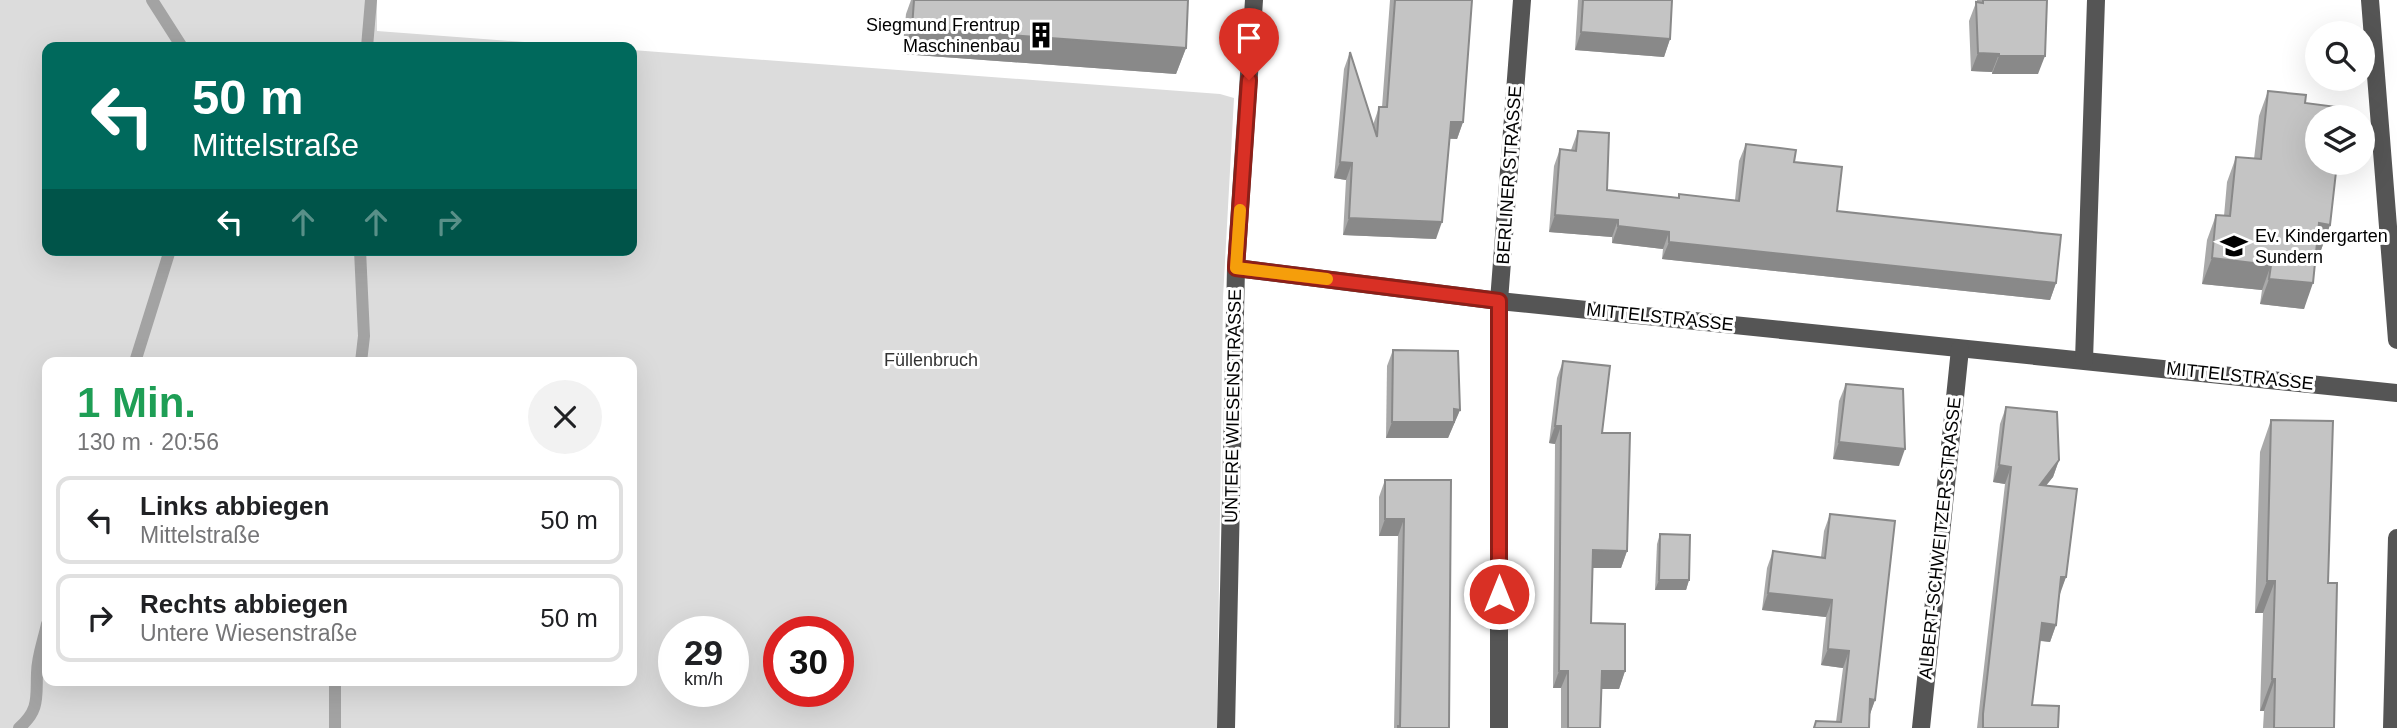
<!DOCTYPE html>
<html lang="de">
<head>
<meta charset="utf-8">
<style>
  body { margin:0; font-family:Arial,sans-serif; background:#f2f2f2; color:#202124; height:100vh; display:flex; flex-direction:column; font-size:26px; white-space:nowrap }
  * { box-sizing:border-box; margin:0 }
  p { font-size:23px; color:#757577 }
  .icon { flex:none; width:38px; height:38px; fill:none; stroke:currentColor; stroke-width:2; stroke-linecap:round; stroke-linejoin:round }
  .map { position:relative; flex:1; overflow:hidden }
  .drawer { position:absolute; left:42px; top:357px; width:595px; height:329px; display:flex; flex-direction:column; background:#fff; border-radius:14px; box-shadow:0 7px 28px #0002 }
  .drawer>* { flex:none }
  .guide { position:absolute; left:42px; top:42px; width:595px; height:214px; border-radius:14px; box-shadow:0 7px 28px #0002; background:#00695c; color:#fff; overflow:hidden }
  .buttons { position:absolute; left:2305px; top:21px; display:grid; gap:14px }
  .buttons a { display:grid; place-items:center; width:70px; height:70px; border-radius:50%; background:#fff; box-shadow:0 7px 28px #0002; font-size:35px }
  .speed { position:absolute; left:658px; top:616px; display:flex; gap:14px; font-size:35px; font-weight:700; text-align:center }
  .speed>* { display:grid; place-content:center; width:91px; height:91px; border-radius:50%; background:#fff; box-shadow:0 7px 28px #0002; line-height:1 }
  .speed small { font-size:18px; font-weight:400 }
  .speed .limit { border:10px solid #d22; background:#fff; color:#111 }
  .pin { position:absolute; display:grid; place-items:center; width:60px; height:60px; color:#fff; margin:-72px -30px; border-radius:50% 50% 50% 0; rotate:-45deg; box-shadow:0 0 7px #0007 }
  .pin .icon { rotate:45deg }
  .me { position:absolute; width:77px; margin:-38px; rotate:0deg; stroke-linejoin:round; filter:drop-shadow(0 0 5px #0008) }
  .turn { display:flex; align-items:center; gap:24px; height:147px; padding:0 35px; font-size:32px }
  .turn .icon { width:91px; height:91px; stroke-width:2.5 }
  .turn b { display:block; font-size:49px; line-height:60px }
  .lanes { display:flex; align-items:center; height:66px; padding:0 35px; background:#0003; justify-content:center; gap:35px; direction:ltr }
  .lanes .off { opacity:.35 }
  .round { display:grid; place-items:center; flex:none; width:74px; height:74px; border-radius:37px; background:#f2f2f2 }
  .overview { display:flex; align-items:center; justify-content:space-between; height:119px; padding:0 35px }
  h1 { font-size:42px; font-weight:600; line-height:52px; color:#1e9e55 }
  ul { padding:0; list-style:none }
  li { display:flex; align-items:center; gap:21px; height:88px; margin:0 14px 10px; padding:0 21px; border:4px solid #e0e0e0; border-radius:14px }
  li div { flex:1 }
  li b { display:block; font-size:26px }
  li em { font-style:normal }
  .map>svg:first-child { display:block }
</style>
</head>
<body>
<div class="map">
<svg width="2397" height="728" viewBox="0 0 2397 728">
  <rect width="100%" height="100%" fill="#fff"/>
  <path fill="#dcdcdc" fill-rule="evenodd" d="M0 0H377V31L591 47H47V250H632V50L1220 94 1234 98 1223 298 1217 728H0ZM632 362V681H47V362ZM674 632H733V691H674ZM779 632H838V691H779Z"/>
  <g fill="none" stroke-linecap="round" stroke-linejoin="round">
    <g stroke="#a3a3a3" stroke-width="12">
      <polyline points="152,0 182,47"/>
      <polyline points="367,47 371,0"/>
      <polyline points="360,250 364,336 361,362"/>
      <polyline points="135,362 170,250"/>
      <polyline points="335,681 335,728"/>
      <path d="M19 728C40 710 36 697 37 673 37 657 44 639 47 624"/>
    </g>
    <g stroke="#555" stroke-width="18">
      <polyline points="2370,0 2397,340"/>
      <polyline points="1236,268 1499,301 2397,393"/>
      <polyline points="2084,360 2096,0"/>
      <polyline points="1226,728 1236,268 1254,0"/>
      <polyline points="1499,728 1499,301 1522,0"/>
      <polyline points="1921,728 1960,349"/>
      <polyline points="2392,728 2397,538"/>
    </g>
  </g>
  <g fill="#a9a9a9">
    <polygon points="911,0 1188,0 1186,48 1176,74 902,54 906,14"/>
    <polygon points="1390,0 1472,0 1463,122 1457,139 1449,139 1436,239 1343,235 1346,180 1334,178 1344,69 1350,52 1373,125 1379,107 1382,107"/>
    <polygon points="1578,0 1672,0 1670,39 1664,57 1575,50"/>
    <polygon points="1977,0 2047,0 2038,74 1992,74 1992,72 1971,71 1969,21"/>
    <polygon points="2268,91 2305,103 2317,117 2330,225 2321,250 2316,250 2304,309 2260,304 2262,290 2202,284 2207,240 2216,215 2224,216 2227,182 2236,157 2254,159 2259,116"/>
    <polygon points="1578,131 1607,190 1678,198 1679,194 1735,200 1739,161 1746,144 1794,162 1837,211 2056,283 2050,300 1662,259 1663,249 1612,243 1612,237 1549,232 1554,166 1560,149 1571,150"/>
    <polygon points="1393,350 1460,410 1448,438 1386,438 1387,366"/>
    <polygon points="1563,361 1602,433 1627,551 1621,568 1592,568 1591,623 1625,671 1619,689 1601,689 1600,728 1561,728 1561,688 1553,688 1555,444 1549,443 1557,378"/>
    <polygon points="1846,384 1899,466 1833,459 1839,401"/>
    <polygon points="2006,407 2059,460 2053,477 2046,485 2066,577 2059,594 2056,625 2050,642 2040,641 2032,705 2058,728 1977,728 2005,484 1993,482 2000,424"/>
    <polygon points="2271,420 2328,583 2334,728 2263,728 2264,711 2260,711 2263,613 2255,613 2260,452"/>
    <polygon points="1385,480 1451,480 1449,728 1394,728 1398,536 1379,536 1379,497"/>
    <polygon points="1830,514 1875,700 1869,716 1869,728 1813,728 1816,721 1836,722 1843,668 1821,665 1826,617 1762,610 1767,568 1773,551 1821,557 1824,531"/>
    <polygon points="1660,534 1689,580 1686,590 1655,590 1657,544"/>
  </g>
  <g fill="#898989">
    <polygon points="912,28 1186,48 1176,74 902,54"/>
    <polygon points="1581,32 1670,39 1664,57 1575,50"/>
    <polygon points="1978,53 1999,54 1992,72 1971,71"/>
    <polygon points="1999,56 2045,56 2038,74 1992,74"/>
    <polygon points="1451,122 1463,122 1457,139 1445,138"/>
    <polygon points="1340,162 1352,163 1346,180 1334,178"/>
    <polygon points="1555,215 1618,220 1612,237 1549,232"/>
    <polygon points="1349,218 1442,222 1436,239 1343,235"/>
    <polygon points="2319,223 2330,225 2321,250 2310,249"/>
    <polygon points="1618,226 1669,232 1663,249 1612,243"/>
    <polygon points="1669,242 2056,283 2050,300 1662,259"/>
    <polygon points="2212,258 2271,265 2262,290 2202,284"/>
    <polygon points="2269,279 2313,283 2304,309 2260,304"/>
    <polygon points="1454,409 1460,410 1448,438 1386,438 1392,422"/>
    <polygon points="1555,426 1561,426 1555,444 1549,443"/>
    <polygon points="1839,442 1905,449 1899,466 1833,459"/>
    <polygon points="2059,460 2053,477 2033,502 2040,485"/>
    <polygon points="1999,465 2011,467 2005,484 1993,482"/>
    <polygon points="1385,519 1404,519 1398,536 1379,536"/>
    <polygon points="1593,550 1627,551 1621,568 1586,568"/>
    <polygon points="2061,577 2066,577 2060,594 2055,594"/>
    <polygon points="1659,580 1689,580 1686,590 1655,590"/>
    <polygon points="2267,581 2275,581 2263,613 2255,613"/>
    <polygon points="1768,593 1832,600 1826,617 1762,610"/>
    <polygon points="2042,623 2056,625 2050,642 2036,640"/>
    <polygon points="1828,649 1849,651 1843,668 1821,665"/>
    <polygon points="1559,671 1568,671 1561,688 1553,688"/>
    <polygon points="1602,671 1625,671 1619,689 1595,689"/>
    <polygon points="2272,679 2275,679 2264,711 2260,711"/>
    <polygon points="1870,699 1875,700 1869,717"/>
  </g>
  <g fill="#c4c4c4" stroke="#898989" stroke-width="2">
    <polygon points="914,0 1188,0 1186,48 912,28"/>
    <polygon points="1395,0 1472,0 1463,122 1451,122 1442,222 1349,218 1352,163 1340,162 1350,52 1377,137 1379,107 1387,107"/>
    <polygon points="1583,0 1672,0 1670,39 1581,32"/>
    <polygon points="1983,0 2047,0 2045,56 1999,56 1999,54 1978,53 1976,2 1983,3"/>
    <polygon points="2268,91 2306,95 2305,103 2337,107 2336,117 2317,117 2317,163 2337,163 2330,225 2319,223 2313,283 2269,279 2271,265 2212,258 2216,215 2230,216 2236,157 2261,159"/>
    <polygon points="1578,131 1609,133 1607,190 1679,198 1679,194 1739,201 1746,144 1796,150 1794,162 1842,167 1837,211 2061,235 2056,283 1669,242 1669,232 1618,226 1618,220 1555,215 1560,149 1576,151"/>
    <polygon points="1393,350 1458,351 1460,410 1454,409 1454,422 1392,422"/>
    <polygon points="1563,361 1610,366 1602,433 1630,433 1627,551 1593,550 1591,623 1625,624 1625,671 1602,671 1600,728 1568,728 1568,671 1559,671 1561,426 1555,426"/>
    <polygon points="1846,384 1903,389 1905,449 1839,442"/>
    <polygon points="2006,407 2057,412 2059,460 2040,485 2077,489 2066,577 2061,577 2056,625 2042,623 2032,705 2059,706 2058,728 1983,728 1983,714 2011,467 1999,465"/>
    <polygon points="2271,420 2333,421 2328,583 2337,583 2334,728 2274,728 2275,679 2272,679 2275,581 2267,581"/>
    <polygon points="1385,480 1451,480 1449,728 1398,728 1398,726 1400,726 1404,519 1385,519"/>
    <polygon points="1830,514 1895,521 1875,700 1870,699 1869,728 1814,728 1816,721 1841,722 1849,651 1828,649 1832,600 1768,593 1773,551 1825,558"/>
    <polygon points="1660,534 1690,535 1689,580 1659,580"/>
  </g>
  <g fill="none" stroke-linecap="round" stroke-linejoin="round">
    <g stroke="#8d1f18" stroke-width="18">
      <polyline id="route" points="1249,80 1236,268 1499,301 1499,594"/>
    </g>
    <use href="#route" stroke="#d93025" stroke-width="12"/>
    <polyline stroke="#f59e0b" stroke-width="12" points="1240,210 1236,268 1327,279"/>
  </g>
  <defs>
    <g id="building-bare" transform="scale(2.1)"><path d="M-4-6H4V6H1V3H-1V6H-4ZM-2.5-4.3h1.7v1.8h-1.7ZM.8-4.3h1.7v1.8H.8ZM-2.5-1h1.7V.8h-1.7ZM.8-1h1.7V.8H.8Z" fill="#000" stroke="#fff" stroke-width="2.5" paint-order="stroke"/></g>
    <g id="school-bare" transform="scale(2.1)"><path d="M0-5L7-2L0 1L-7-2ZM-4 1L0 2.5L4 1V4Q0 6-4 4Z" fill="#000" stroke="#fff" stroke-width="2.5" paint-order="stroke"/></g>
  </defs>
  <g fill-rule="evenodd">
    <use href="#building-bare" x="1041" y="35"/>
    <use href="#school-bare" x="2234" y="246"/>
  </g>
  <g text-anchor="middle" stroke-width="6" stroke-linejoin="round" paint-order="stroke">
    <g font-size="18" fill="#000" stroke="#fff" text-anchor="end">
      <text x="1020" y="31">Siegmund Frentrup<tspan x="1020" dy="21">Maschinenbau</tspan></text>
      <text x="2255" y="242" text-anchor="start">Ev. Kindergarten<tspan x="2255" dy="21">Sundern</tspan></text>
    </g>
    <g font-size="18" fill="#000" stroke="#fff">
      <text transform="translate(1509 175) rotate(-86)" y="6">BERLINER STRASSE</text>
      <text transform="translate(1660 317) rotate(6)" y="6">MITTELSTRASSE</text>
      <text transform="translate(2240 376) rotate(6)" y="6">MITTELSTRASSE</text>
      <text transform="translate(1233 406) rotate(-89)" y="6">UNTERE WIESENSTRASSE</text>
      <text transform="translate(1940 538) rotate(-84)" y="6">ALBERT-SCHWEITZER-STRASSE</text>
    </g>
    <g font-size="18" fill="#333" stroke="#fff">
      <text x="931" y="366">Füllenbruch</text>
    </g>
  </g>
</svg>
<div class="buttons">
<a><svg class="icon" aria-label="search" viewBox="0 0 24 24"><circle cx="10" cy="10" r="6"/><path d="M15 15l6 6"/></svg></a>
<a><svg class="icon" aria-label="layers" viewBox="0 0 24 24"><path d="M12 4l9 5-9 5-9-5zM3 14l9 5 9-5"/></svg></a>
</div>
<div class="speed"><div>29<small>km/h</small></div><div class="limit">30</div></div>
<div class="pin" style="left:1249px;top:80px;background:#d93025"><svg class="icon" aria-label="arrive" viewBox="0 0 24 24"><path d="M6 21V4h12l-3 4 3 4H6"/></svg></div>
<svg class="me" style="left:1499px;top:594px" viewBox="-20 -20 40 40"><circle r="17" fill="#d93025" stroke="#fff" stroke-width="3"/><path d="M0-11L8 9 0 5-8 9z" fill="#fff"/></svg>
<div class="guide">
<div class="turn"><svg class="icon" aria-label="left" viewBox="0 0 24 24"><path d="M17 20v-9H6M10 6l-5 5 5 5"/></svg><div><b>50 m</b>Mittelstraße</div></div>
<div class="lanes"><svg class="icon" aria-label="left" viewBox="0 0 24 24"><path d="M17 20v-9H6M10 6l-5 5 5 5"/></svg><svg class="icon off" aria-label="ahead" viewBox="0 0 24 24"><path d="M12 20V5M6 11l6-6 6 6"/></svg><svg class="icon off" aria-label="ahead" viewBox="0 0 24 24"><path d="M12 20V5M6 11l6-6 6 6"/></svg><svg class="icon off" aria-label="right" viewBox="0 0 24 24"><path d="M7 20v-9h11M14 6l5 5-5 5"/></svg></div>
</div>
<section class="drawer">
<div class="overview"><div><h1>1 Min.</h1><p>130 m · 20:56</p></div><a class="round"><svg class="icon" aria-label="close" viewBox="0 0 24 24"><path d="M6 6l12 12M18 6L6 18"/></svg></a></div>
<ul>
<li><svg class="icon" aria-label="left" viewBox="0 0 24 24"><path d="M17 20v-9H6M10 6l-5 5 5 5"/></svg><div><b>Links abbiegen</b><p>Mittelstraße</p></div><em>50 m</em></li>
<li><svg class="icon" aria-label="right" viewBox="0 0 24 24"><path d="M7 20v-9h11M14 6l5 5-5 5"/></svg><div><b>Rechts abbiegen</b><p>Untere Wiesenstraße</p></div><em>50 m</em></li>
</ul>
</section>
</div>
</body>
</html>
